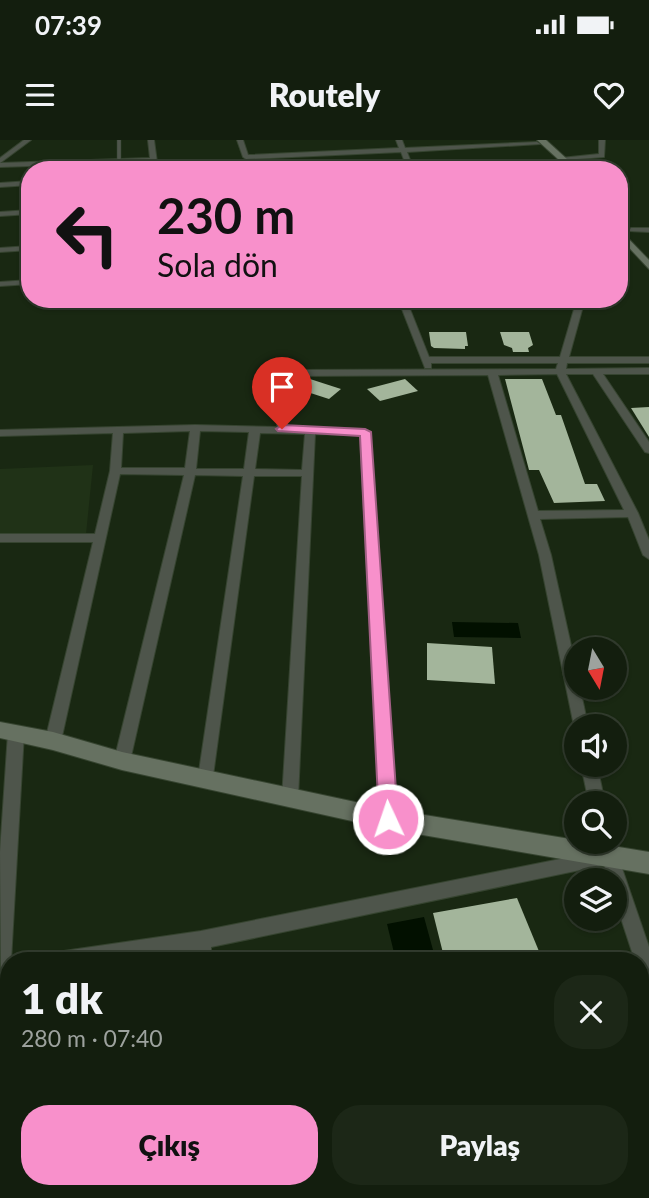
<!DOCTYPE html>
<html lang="tr">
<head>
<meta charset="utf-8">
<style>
  body { margin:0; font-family:Lato,sans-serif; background:#1c2717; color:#f1f3f6; height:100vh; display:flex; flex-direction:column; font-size:26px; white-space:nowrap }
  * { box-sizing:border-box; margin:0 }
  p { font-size:23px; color:#9da29e }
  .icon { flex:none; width:38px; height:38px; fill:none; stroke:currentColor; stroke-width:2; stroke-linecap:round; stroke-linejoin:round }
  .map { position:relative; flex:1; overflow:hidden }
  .sheet { position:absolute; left:0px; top:812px; width:649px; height:247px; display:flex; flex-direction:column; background:#131e0e; border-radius:28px 28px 0 0; box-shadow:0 2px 5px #0004,0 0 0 2px #323c2e }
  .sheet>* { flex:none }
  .top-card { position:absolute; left:21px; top:21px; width:607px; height:147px; border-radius:28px; box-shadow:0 2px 5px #0004,0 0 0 2px #323c2e; background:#f890cb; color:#111; overflow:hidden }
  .needle { width:46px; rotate:170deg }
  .fabs { position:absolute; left:564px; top:497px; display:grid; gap:14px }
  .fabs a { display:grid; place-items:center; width:63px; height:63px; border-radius:50%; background:#131e0e; box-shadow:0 2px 5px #0004,0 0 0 2px #323c2e; font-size:35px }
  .pin { position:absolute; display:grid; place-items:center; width:60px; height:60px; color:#fff; margin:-72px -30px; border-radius:50% 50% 50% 0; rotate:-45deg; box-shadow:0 0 7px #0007 }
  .pin .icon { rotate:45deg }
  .me { position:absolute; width:77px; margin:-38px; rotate:357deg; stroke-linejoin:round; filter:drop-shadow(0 0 5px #0008) }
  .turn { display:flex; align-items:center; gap:24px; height:147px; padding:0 21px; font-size:32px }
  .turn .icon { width:91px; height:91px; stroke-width:2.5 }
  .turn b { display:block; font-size:49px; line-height:60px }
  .round { display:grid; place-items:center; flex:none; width:74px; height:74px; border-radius:28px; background:#1c2717 }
  .overview { display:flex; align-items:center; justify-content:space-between; height:119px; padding:0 21px }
  h1 { font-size:42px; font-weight:800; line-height:52px }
  .primary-button { display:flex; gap:14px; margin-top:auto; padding:14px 21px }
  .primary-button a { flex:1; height:80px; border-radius:28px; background:#f890cb; color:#111; font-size:28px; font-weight:800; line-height:80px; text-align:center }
  .primary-button a+a { background:#1c2717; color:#f1f3f6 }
  .status { display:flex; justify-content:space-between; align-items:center; height:49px; padding:0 35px; background:#131e0e; direction:ltr }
  .status svg { height:19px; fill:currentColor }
  header { display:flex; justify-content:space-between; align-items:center; height:91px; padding:0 21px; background:#131e0e; font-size:32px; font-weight:800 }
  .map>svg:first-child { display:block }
</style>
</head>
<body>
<div class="status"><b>07:39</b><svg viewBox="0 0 49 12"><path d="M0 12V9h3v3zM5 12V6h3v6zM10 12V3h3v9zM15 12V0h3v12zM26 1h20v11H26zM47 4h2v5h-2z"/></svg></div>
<header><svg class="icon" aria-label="menu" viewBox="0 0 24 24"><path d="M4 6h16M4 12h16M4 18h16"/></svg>Routely<svg class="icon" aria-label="heart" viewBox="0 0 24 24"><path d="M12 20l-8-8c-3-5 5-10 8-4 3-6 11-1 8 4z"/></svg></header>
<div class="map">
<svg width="649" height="1058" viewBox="0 0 649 1058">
  <rect width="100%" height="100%" fill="#192812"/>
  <polygon fill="#203217" points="93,325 86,394 0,394 0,329"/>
  <g fill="#021000">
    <polygon points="452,482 518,483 521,498 454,497"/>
    <polygon points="424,777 436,821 396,821 387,784"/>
  </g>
  <g fill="#a3b59b">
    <polygon points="429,192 466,192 468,206 465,206 465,209 434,208 431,206"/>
    <polygon points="500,192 529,192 533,205 528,208 529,212 513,212 512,208 504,205"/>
    <polygon points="310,239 341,249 329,259 298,249"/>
    <polygon points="405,239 418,251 380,261 367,249"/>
    <polygon points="505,239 542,239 556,275 561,275 585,344 597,344 605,361 554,363 539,330 529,330"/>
    <polygon points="649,267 649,297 631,268"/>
    <polygon points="427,503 492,507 495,544 427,540"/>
    <polygon points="517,758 543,821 445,821 433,773"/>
  </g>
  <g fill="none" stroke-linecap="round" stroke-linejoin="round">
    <g stroke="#364430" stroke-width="4.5">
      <polyline id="service" points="119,0 119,21"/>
    </g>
    <g stroke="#364430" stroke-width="2">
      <g id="minor">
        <polygon points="24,0 31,0 0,23 0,18"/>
        <polygon points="148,0 154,0 158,30 152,30 151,22 0,27 0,23 150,18"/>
        <polygon points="237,0 243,0 248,15 399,8 396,0 402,0 405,8 537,2 540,4 407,12 414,30 408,30 401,12 246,19 243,17"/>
        <polygon points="599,0 605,0 604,17 564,20 561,18 599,14"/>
        <polygon points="30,41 30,45 0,47 0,43"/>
        <polygon points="30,70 30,74 0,76 0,72"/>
        <polygon points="631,88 649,88 649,92 629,91"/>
        <polygon points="30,106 30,110 0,112 0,108"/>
        <polygon points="30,140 30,144 0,146 0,142"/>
        <path d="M398 159H406L429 217H560L577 159H585L569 217H649V223H567L566 229 649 228V234H603L649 302V313L645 312 593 234H566L638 373 649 400V419L643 415 628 377 540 379 551 415 576 528V548H580L588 586H576V590L574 586 539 415 488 235 290 236 287 287 365 289 370 292 396 679 394 684 388 686 382 684 380 679 360 295 315 294 298 658 296 663 290 665 284 663 282 658 302 336H254L212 643 206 645 200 643 198 638 243 336 195 335 130 621 127 626 122 628 117 626 114 621 184 335 120 334 61 601 58 605 53 607 48 605 45 601 93 402H0V394H95L110 331 113 293 0 296V290L195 285 277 287 281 233 286 230 556 229 558 223H431V228H425ZM557 234 624 370 538 371 498 235ZM190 291 185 328H121L123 293ZM200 291 249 292 244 329H196ZM260 293 305 294 302 330 255 329Z"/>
        <polygon points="16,587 21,589 24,593 11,821 9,821 8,836 1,838 0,712 8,593 11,589"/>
        <polygon points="581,625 597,625 605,663 589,663"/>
        <polygon points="597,702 613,702 649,807 649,844 642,842 640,821 635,821 614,757 614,740 609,740 604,725 211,807 211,821 193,821 192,810 122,821 48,821 50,814 57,812 201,791 600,711"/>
        <rect x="198" y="1050" width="22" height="8"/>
      </g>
    </g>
    <g stroke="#364430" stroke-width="2">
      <g id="secondary">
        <polygon points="537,0 546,0 579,30 570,30"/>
        <polygon points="620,90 649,120 649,129 620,98"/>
        <polygon points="0,582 53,592 122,612 388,669 649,712 649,734 388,689 122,630 53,610 0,598"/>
      </g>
    </g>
    <use href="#service" stroke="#4e554b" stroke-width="3.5"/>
    <use href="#minor" fill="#4e554b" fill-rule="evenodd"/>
    <use href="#secondary" fill="#667161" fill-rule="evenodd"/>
  </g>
  <polygon fill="#f890cb" stroke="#a15e84" stroke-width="2" points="282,285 365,289 371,292 398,679 395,685 388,688 382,685 379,679 360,296 278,291 276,289"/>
</svg>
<div class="fabs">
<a><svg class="needle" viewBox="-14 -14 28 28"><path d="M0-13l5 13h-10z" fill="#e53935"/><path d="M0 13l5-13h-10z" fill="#9da29e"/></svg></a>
<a><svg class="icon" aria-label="sound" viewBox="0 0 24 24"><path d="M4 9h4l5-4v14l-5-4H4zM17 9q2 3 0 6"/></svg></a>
<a><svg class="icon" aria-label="search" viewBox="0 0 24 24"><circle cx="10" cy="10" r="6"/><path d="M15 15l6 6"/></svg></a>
<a><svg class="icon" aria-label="layers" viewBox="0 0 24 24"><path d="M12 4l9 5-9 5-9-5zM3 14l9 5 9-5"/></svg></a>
</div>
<div class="pin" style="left:282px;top:289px;background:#d93025"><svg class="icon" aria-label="arrive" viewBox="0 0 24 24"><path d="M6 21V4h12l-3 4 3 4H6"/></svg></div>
<svg class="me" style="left:388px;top:679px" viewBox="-20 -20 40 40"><circle r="17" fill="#f890cb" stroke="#fff" stroke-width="3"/><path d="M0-11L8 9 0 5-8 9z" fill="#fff"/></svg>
<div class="top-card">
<div class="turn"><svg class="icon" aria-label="left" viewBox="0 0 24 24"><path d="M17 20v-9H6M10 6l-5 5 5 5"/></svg><div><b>230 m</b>Sola dön</div></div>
</div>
<section class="sheet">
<div class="overview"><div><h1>1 dk</h1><p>280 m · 07:40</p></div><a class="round"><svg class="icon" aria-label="close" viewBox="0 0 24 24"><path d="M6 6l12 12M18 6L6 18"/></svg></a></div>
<div class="primary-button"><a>Çıkış</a><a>Paylaş</a></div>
</section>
</div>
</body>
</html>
